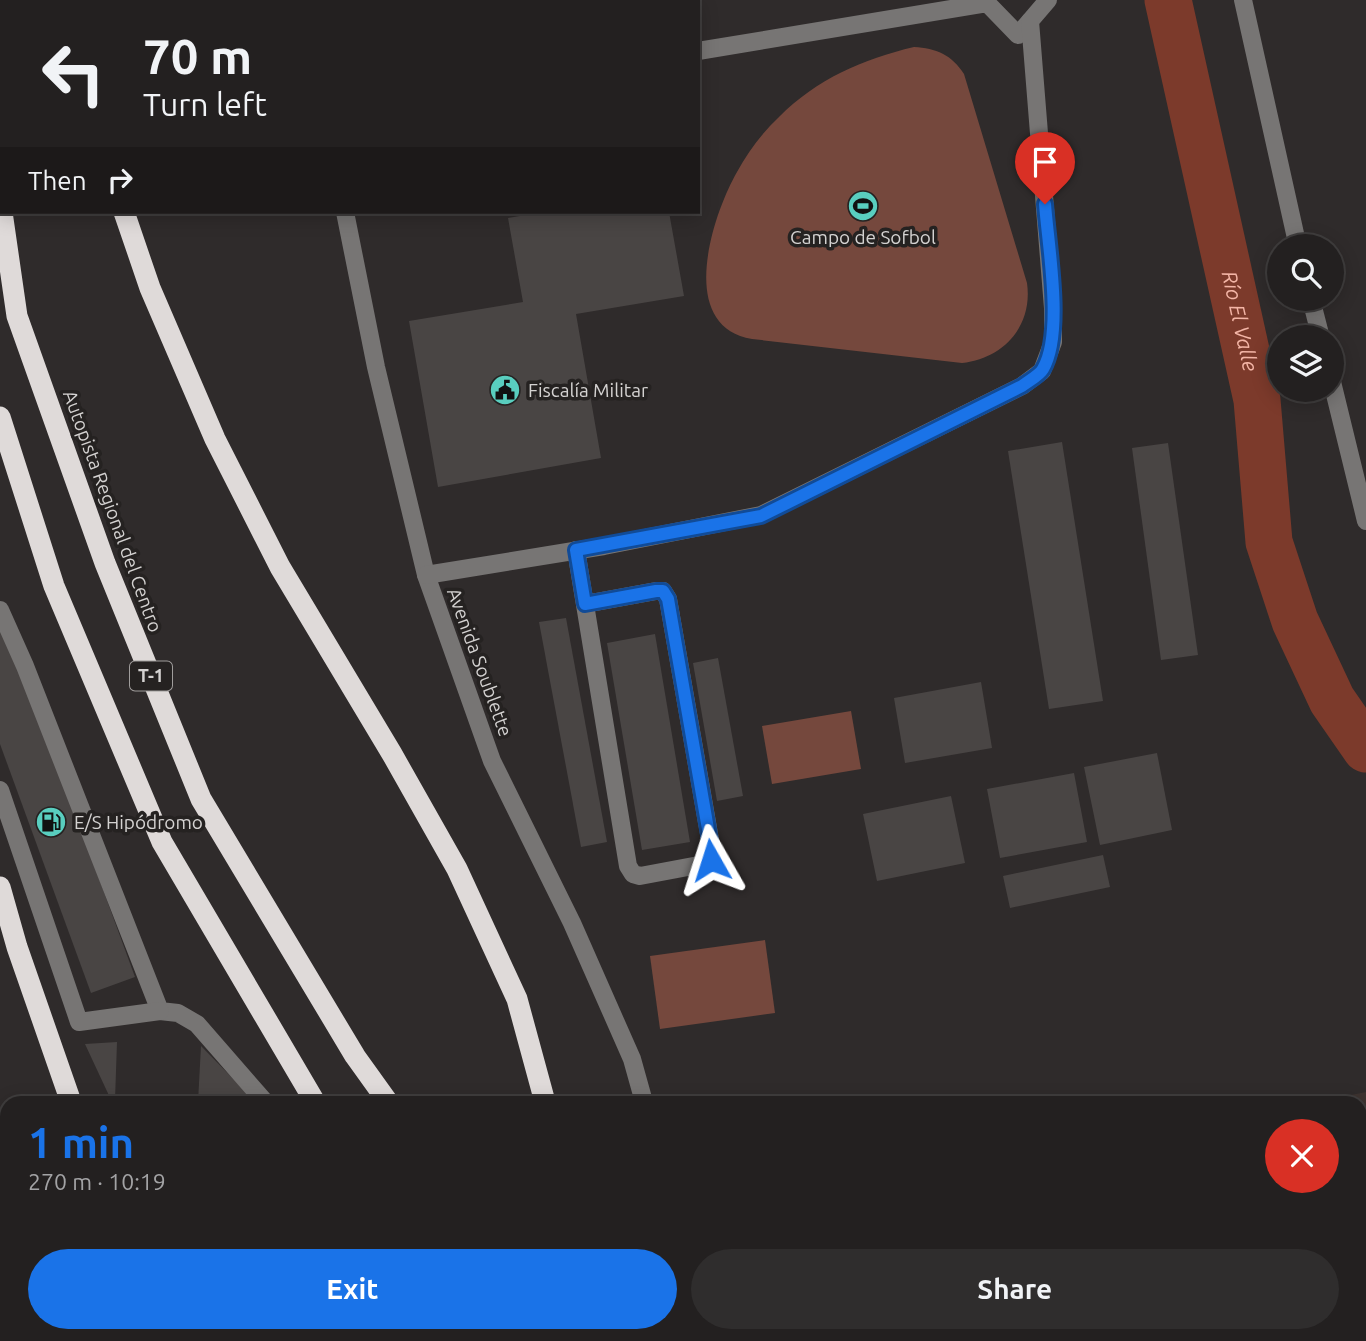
<!DOCTYPE html>
<html lang="en">
<head>
<meta charset="utf-8">
<style>
  body { margin:0; font-family:Ubuntu,sans-serif; background:#2f2d2d; color:#f1f3f6; height:100vh; display:flex; flex-direction:column; font-size:26px; white-space:nowrap }
  * { box-sizing:border-box; margin:0 }
  p { font-size:23px; color:#a3a3a5 }
  .icon { flex:none; width:38px; height:38px; fill:none; stroke:currentColor; stroke-width:2; stroke-linecap:round; stroke-linejoin:round }
  .map { position:relative; flex:1; overflow:hidden }
  .details { position:absolute; left:0px; top:1096px; width:1367px; height:247px; display:flex; flex-direction:column; background:#232020; border-radius:21px 21px 0 0; box-shadow:0 4px 18px #0003,0 0 0 2px #403e3e }
  .details>* { flex:none }
  .hud { position:absolute; left:0px; top:0px; width:700px; height:214px; box-shadow:0 4px 18px #0003,0 0 0 2px #403e3e; background:#232020; color:#f1f3f6; overflow:hidden }
  .buttons { position:absolute; left:1267px; top:234px; display:grid; gap:14px }
  .buttons a { display:grid; place-items:center; width:77px; height:77px; border-radius:50%; background:#232020; box-shadow:0 4px 18px #0003,0 0 0 2px #403e3e; font-size:35px }
  .pin { position:absolute; display:grid; place-items:center; width:60px; height:60px; color:#fff; margin:-72px -30px; border-radius:50% 50% 50% 0; rotate:-45deg; box-shadow:0 0 7px #0007 }
  .pin .icon { rotate:45deg }
  .me { position:absolute; width:77px; margin:-38px; rotate:354deg; stroke-linejoin:round; filter:drop-shadow(0 0 5px #0008) }
  .turn { display:flex; align-items:center; gap:24px; height:147px; padding:0 28px; font-size:32px }
  .turn .icon { width:91px; height:91px; stroke-width:2.5 }
  .turn b { display:block; font-size:49px; line-height:60px }
  .then { display:flex; align-items:center; height:66px; padding:0 28px; background:#0003; gap:14px; font-size:26px }
  .round { display:grid; place-items:center; flex:none; width:74px; height:74px; border-radius:37px; background:#2f2d2d }
  .overview { display:flex; align-items:center; justify-content:space-between; height:119px; padding:0 28px }
  h1 { font-size:42px; font-weight:700; line-height:52px; color:#1a73e8 }
  .cta { display:flex; gap:14px; margin-top:auto; padding:14px 28px }
  .cta a { flex:1; height:80px; border-radius:42px; background:#1a73e8; color:#fff; font-size:28px; font-weight:700; line-height:80px; text-align:center }
  .cta a+a { background:#2f2d2d; color:#f1f3f6 }
  .map>svg:first-child { display:block }
</style>
</head>
<body>
<div class="map">
<svg width="1366" height="1341" viewBox="0 0 1366 1341">
  <rect width="100%" height="100%" fill="#2f2b2b"/>
  <polygon fill="#3d3330" points="1366,1092 1366,1341 932,1341 930,1335 1360,1335 1360,1102 1316,1102"/>
  <g fill="#75483d">
    <path d="M914 47C936 48 952 55 964 74L1027 283C1033 326 1004 358 962 363L752 339C676 326 712 216 737 172 748 152 762 133 779 117 817 79 863 59 914 47Z"/>
    <polygon points="851,711 861,769 772,784 762,726"/>
    <polygon points="765,940 775,1013 660,1029 650,956"/>
  </g>
  <g fill="none" stroke-linecap="round" stroke-linejoin="round">
    <path stroke="#7c3a2b" stroke-width="47" id="s1" d="M1168 0 1257 400 1269 542 1295 621 1332 700 1366 749"/>
  </g>
  <g fill="#494544">
    <polygon points="543,212 669,212 684,296 576,314 601,458 438,487 409,321 523,302 508,218"/>
    <polygon points="1062,442 1103,701 1049,709 1008,451"/>
    <polygon points="1168,443 1198,655 1161,660 1132,448"/>
    <polygon points="0,608 135,977 91,993 0,744"/>
    <polygon points="566,618 607,842 581,847 539,622"/>
    <polygon points="655,634 690,842 642,850 607,643"/>
    <polygon points="718,658 743,796 717,801 693,663"/>
    <polygon points="981,682 992,748 905,763 894,698"/>
    <polygon points="1157,753 1172,830 1100,845 1084,767"/>
    <polygon points="1074,773 1087,842 1000,858 987,789"/>
    <polygon points="951,796 965,863 877,881 863,814"/>
    <polygon points="1103,855 1110,887 1010,908 1003,876"/>
    <polygon points="117,1042 115,1100 128,1100 128,1102 112,1102 85,1044"/>
    <polygon points="201,1046 253,1099 253,1102 198,1102"/>
    <polygon points="948,1335 1026,1335 1027,1341 949,1341"/>
    <polygon points="1054,1335 1198,1335 1200,1341 1056,1341"/>
  </g>
  <g fill="none" stroke-linecap="round" stroke-linejoin="round">
    <g stroke="#777574" stroke-width="18">
      <polyline points="304,0 305,2"/>
      <polyline points="1243,0 1298,247"/>
      <polyline points="698,51 987,3 1018,35 1030,21"/>
      <polyline points="345,212 376,367 426,575 492,761 572,923 632,1059 644,1102"/>
      <polyline points="1311,299 1321,338"/>
      <polyline points="1332,382 1366,521"/>
      <polyline points="576,550 628,866 633,874 640,876 704,864 711,860 712,851 668,599 663,591 656,591 585,604"/>
      <polyline points="426,575 604,546 761,515 1022,386 1042,371 1053,342 1053,308 1030,21 1048,0"/>
      <polyline points="0,610 25,666 160,1011 178,1013 197,1024 265,1102"/>
      <polyline points="0,790 79,1022 160,1011"/>
      <polyline points="717,1335 719,1341"/>
    </g>
    <g stroke="#dfdad9" stroke-width="21">
      <polyline points="58,0 58,2"/>
      <polyline points="2,212 17,316 105,563 201,799 355,1056 388,1102"/>
      <polyline points="124,212 150,288 215,439 280,567 392,754 457,869 517,999 545,1102"/>
      <polyline points="0,417 54,586 162,842 315,1102"/>
      <polyline points="0,887 17,947 71,1102"/>
      <polyline points="156,1335 156,1341"/>
      <polyline points="172,1335 175,1341"/>
      <polyline points="484,1335 488,1341"/>
      <polyline points="555,1335 559,1341"/>
      <polyline points="32,1341 32,1335"/>
    </g>
  </g>
  <g fill="none" stroke-linecap="round" stroke-linejoin="round">
    <g stroke="#114b97" stroke-width="18">
      <path id="route" d="M711 860 712 852 668 599 663 591H656L585 604 576 550 761 516 1022 386C1028 381 1039 376 1043 369 1064 333 1048 246 1045 204"/>
    </g>
    <use href="#route" stroke="#1a73e8" stroke-width="12"/>
  </g>
  <defs>
    <g id="stadium-disc" transform="scale(1.575)"><circle r="9.5" fill="#59cebf" stroke="#252221"/><path d="M0-5a6.5 5 0 1 0 0 10a6.5 5 0 1 0 0-10ZM-3.5-1.8h7v3.6h-7Z" fill="#111"/></g>
    <g id="civic-disc" transform="scale(1.575)"><circle r="9.5" fill="#59cebf" stroke="#252221"/><path d="M-.6-6.5H3V-4.5H.6V-3L4-1V1h2V6H-6V1h2V-1L-.6-3ZM-1.2 2.5V6h2.4V2.5Z" fill="#111"/></g>
    <g id="fuel-disc" transform="scale(1.575)"><circle r="9.5" fill="#59cebf" stroke="#252221"/><path d="M-5.5-6h7V0h2V4h1.3V-2.5L3-4.5l.8-.8L6-3V5H2.5V1h-1V6h-7ZM-4.2-4.7v3.2H.2V-4.7Z" fill="#111"/></g>
  </defs>
  <g fill-rule="evenodd">
    <use href="#stadium-disc" x="863" y="206"/>
    <use href="#civic-disc" x="505" y="390"/>
    <use href="#fuel-disc" x="51" y="822"/>
  </g>
  <g text-anchor="middle" stroke-width="7" stroke-linejoin="round" paint-order="stroke">
    <rect fill="#252221" stroke="#a09d9c" stroke-width="2" x="130" y="661.5" width="42" height="29" rx="5"/>
    <g font-size="18" font-weight="bold" fill="#d4d2d1">
      <text x="151" y="682">T-1</text>
    </g>
    <g font-size="19" fill="#d4d2d1" stroke="#252221" text-anchor="start">
      <text x="863" y="244" text-anchor="middle">Campo de Sofbol</text>
      <text x="528" y="397">Fiscalía Militar</text>
      <text x="74" y="829">E/S Hipódromo</text>
    </g>
    <g font-size="19" fill="#d4d2d1" stroke="#252221">
      <text transform="translate(113 511) rotate(70)" y="7">Autopista Regional del Centro</text>
      <text transform="translate(480 662) rotate(70)" y="7">Avenida Soublette</text>
    </g>
    <g font-size="21" font-style="italic" fill="#f3b5a6" stroke="#252221">
      <text dy="7" stroke="none"><textPath href="#s1" startOffset="329">Río El Valle</textPath></text>
    </g>
  </g>
</svg>
<div class="buttons">
<a><svg class="icon" aria-label="search" viewBox="0 0 24 24"><circle cx="10" cy="10" r="6"/><path d="M15 15l6 6"/></svg></a>
<a><svg class="icon" aria-label="layers" viewBox="0 0 24 24"><path d="M12 4l9 5-9 5-9-5zM3 14l9 5 9-5"/></svg></a>
</div>
<div class="pin" style="left:1045px;top:204px;background:#d93025"><svg class="icon" aria-label="arrive" viewBox="0 0 24 24"><path d="M6 21V4h12l-3 4 3 4H6"/></svg></div>
<svg class="me" style="left:711px;top:860px" viewBox="-20 -20 40 40"><path d="M0-17L14 15 0 8-14 15z" fill="#1a73e8" stroke="#fff" stroke-width="4"/></svg>
<div class="hud">
<div class="turn"><svg class="icon" aria-label="left" viewBox="0 0 24 24"><path d="M17 20v-9H6M10 6l-5 5 5 5"/></svg><div><b>70 m</b>Turn left</div></div>
<div class="then">Then<svg class="icon" aria-label="right" viewBox="0 0 24 24"><path d="M7 20v-9h11M14 6l5 5-5 5"/></svg></div>
</div>
<section class="details">
<div class="overview"><div><h1>1 min</h1><p>270 m · 10:19</p></div><a class="round" style="background:#d93025;color:#fff"><svg class="icon" aria-label="close" viewBox="0 0 24 24"><path d="M6 6l12 12M18 6L6 18"/></svg></a></div>
<div class="cta"><a>Exit</a><a>Share</a></div>
</section>
</div>
</body>
</html>
